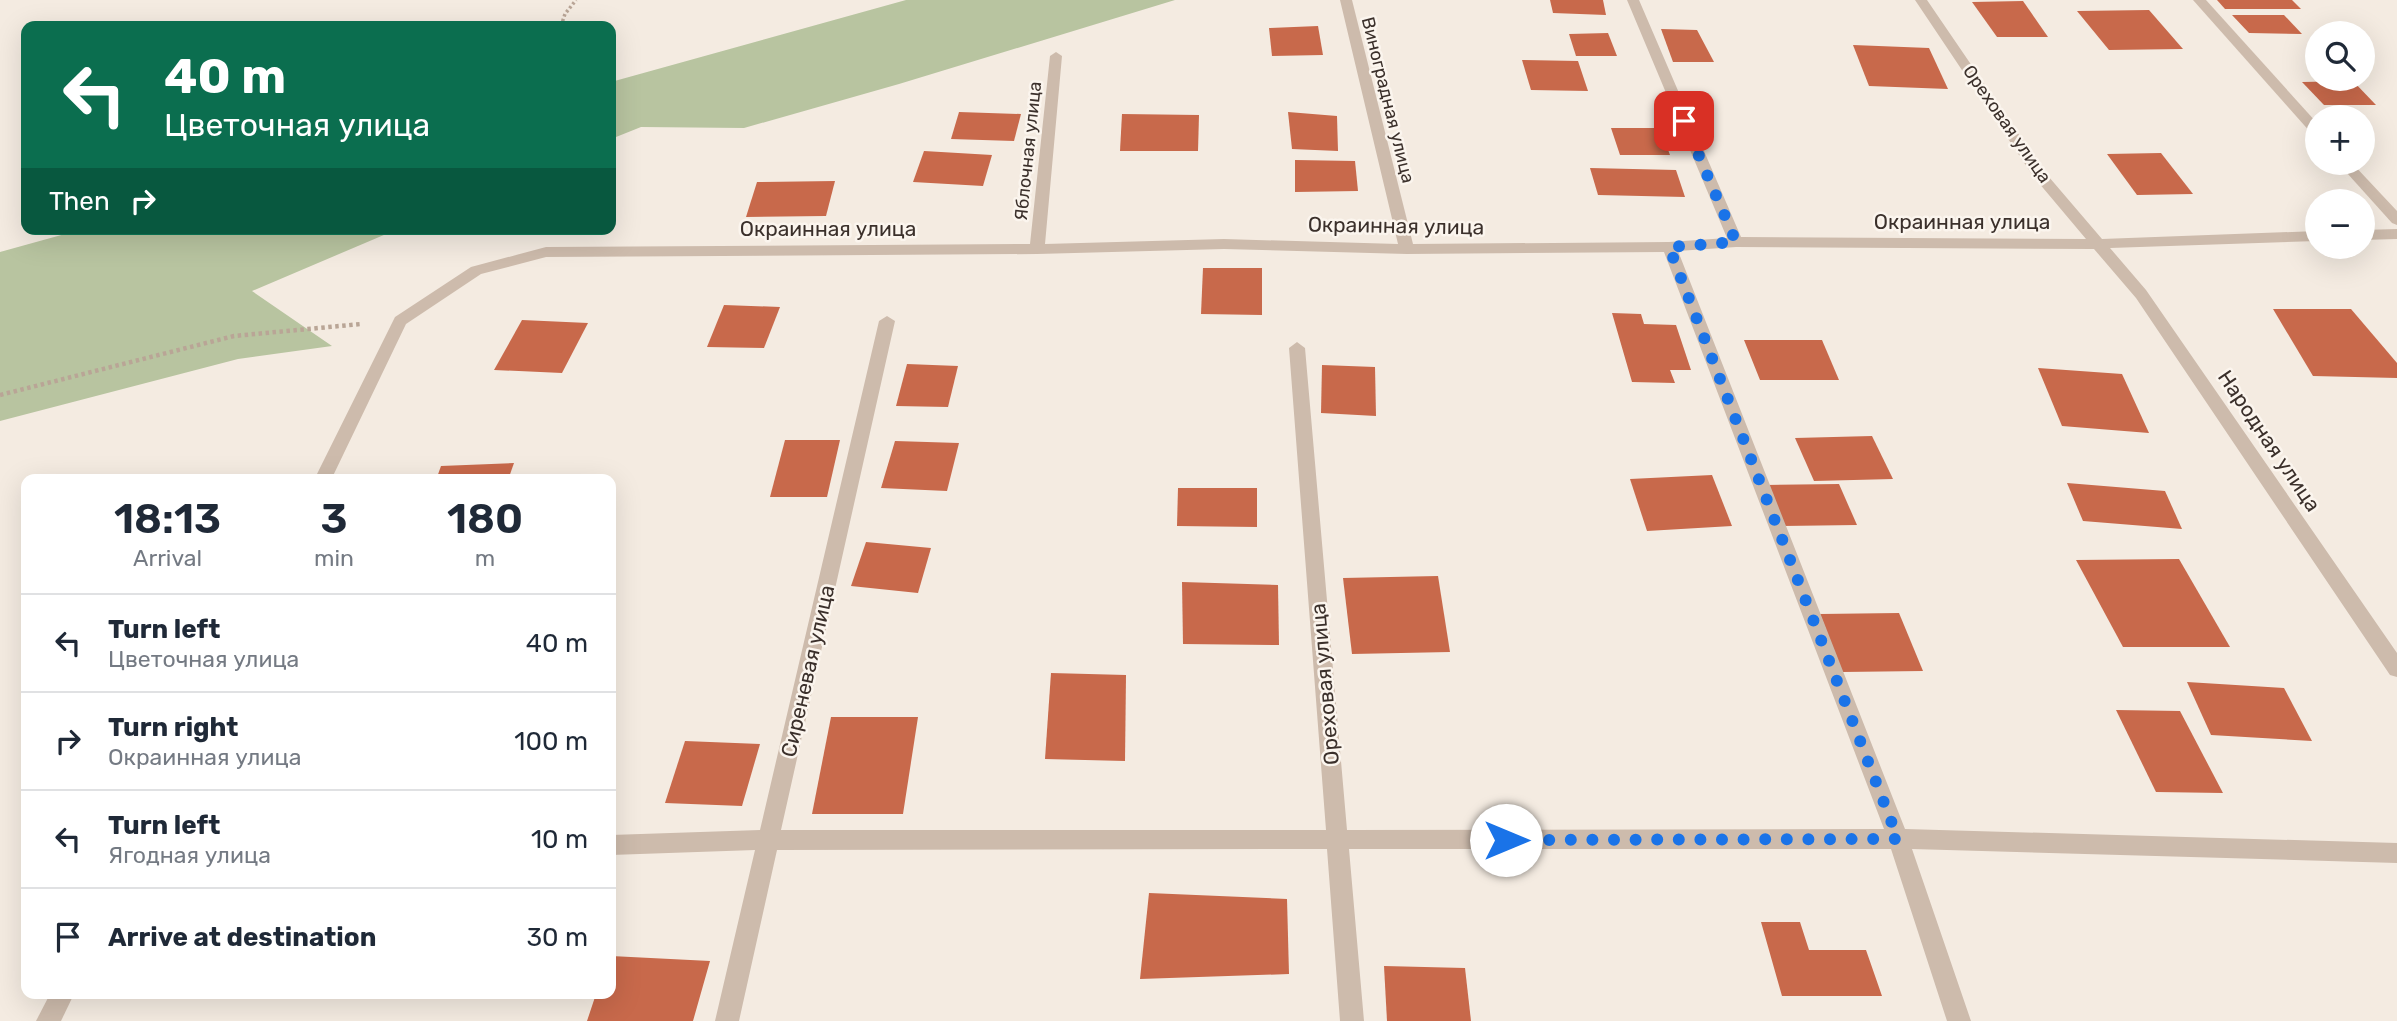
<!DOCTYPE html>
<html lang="en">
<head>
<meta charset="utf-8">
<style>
  body { margin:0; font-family:Rubik,sans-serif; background:#f6f6f7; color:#1f2937; height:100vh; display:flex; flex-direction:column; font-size:26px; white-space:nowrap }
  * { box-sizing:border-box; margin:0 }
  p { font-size:23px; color:#747a83 }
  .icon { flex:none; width:38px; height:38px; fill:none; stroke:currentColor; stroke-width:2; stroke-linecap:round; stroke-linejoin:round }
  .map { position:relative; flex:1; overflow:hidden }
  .side { position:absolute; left:21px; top:474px; width:595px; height:525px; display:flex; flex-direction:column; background:#fff; border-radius:14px; box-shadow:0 7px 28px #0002 }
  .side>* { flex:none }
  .banner { position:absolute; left:21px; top:21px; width:595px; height:214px; border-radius:14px; box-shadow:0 7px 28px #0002; background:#0b6e4f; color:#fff; overflow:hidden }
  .tools { position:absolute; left:2305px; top:21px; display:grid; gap:14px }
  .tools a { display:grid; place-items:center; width:70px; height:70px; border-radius:50%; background:#fff; box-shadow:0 7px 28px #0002; font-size:35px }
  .pin { position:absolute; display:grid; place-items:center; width:60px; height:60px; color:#fff; margin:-30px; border-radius:14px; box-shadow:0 4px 10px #0006 }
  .me { position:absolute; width:77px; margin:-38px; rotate:90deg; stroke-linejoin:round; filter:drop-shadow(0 0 5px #0008) }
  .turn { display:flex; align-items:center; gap:24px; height:147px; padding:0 28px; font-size:32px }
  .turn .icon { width:91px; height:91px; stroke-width:2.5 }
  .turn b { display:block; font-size:49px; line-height:60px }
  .then { display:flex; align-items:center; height:66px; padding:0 28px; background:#0003; gap:14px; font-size:26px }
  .eta { display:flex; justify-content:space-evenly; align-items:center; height:119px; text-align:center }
  .eta b { font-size:42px; font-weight:600; line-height:49px }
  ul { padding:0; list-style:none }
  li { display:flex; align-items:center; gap:21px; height:98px; padding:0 28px; border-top:2px solid #e0e1e3 }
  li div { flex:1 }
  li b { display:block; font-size:26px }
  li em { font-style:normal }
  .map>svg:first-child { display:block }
</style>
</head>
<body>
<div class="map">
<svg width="2397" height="1021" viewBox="0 0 2397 1021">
  <rect width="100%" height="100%" fill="#f4ebe1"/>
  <g fill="#b8c4a0">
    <polygon points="906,0 1175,0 899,84 744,128 641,127 611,139 611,82"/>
    <polygon points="83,229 398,229 252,291 332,346 238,359 0,421 0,252"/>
  </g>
  <g fill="#c8694b">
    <polygon points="1550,0 1603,0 1606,15 1553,13"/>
    <polygon points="2217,0 2292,0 2301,9 2225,9"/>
    <polygon points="2023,1 2048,37 1997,37 1972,2"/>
    <polygon points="2149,10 2183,49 2109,50 2077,11"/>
    <polygon points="2232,15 2284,15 2302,34 2249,33"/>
    <polygon points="1318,26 1323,55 1272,56 1269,28"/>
    <polygon points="1661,29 1697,30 1714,62 1673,62"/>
    <polygon points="1608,33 1617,56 1576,56 1569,34"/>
    <polygon points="1853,45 1929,48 1948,89 1869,86"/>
    <polygon points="1522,60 1578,61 1588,91 1531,90"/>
    <polygon points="2353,81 2376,105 2324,105 2302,82"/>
    <polygon points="959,112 1021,114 1014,141 951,139"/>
    <polygon points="1288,112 1337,116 1338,151 1292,149"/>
    <polygon points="1122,114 1199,115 1198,151 1120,151"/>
    <polygon points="1611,128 1660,128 1670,155 1620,155"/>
    <polygon points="924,151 992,155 983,186 913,182"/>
    <polygon points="2161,153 2193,194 2137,195 2107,154"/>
    <polygon points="1295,160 1355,161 1358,191 1295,192"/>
    <polygon points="1590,168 1676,170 1685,197 1598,195"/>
    <polygon points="835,181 826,216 746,217 757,182"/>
    <polygon points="1203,268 1262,268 1262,315 1201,314"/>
    <polygon points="724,305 780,307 764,348 707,347"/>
    <polygon points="2273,309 2351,309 2397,363 2397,378 2313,376"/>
    <polygon points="1612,313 1641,314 1644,324 1676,325 1691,370 1670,370 1675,383 1632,382"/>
    <polygon points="522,320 588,323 562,373 494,370"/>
    <polygon points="1744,340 1822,340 1839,380 1760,380"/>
    <polygon points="907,364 958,366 948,407 896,406"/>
    <polygon points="1322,365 1375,367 1376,416 1321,413"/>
    <polygon points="2038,368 2122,374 2149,433 2062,426"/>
    <polygon points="1872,436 1893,479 1814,481 1795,438"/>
    <polygon points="785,440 840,440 827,497 770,497"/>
    <polygon points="895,441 959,443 947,491 881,488"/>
    <polygon points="514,463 508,480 436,480 441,466"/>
    <polygon points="1712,475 1732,526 1647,531 1630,479"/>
    <polygon points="2067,483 2165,491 2182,529 2083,521"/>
    <polygon points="1839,484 1857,525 1782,526 1766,485"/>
    <polygon points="1178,488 1257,488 1257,527 1177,526"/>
    <polygon points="866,542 931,548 918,593 851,586"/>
    <polygon points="2179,559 2230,647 2123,647 2076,560"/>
    <polygon points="1438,576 1450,652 1352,654 1343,578"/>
    <polygon points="1182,582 1278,585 1279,645 1183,644"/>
    <polygon points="1899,613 1923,671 1842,672 1820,614"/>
    <polygon points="1051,673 1126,675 1125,761 1045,759"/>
    <polygon points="2187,682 2284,688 2312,741 2211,735"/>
    <polygon points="2116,710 2180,711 2223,793 2156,792"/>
    <polygon points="831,717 918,717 903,814 812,814"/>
    <polygon points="685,741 760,744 742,806 665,803"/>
    <polygon points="1149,893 1287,899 1289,974 1140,979"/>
    <polygon points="1761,922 1800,922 1809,950 1866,950 1882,996 1782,996"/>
    <polygon points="611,956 710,961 693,1021 587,1021 596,994 611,994"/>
    <polygon points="1384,966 1465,968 1471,1021 1387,1021"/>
  </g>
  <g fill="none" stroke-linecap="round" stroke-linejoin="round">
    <polyline stroke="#b9a596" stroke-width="3.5" stroke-dasharray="2.5 2.5" stroke-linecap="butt" points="561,26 565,14 576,0"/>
    <polyline stroke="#b9a596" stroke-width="4.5" stroke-dasharray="3.5 3.5" stroke-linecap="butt" points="0,395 234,336 361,324"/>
    <g fill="#cdbbac" fill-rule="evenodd">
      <polygon points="1340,0 1352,0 1413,244 1669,242 1727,238 1627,0 1639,0 1741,237 2086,239 2033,176 1915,0 1927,0 2043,170 2102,239 2317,231 2317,241 2110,248 2146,290 2397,653 2397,677 2390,675 2136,298 2094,249 1736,247 1678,251 1905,829 2397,843 2397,863 1912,849 1971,1021 1947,1021 1891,849 1349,849 1364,1021 1340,1021 1327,849 777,850 739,1021 715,1021 755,850 611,855 611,835 760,830 879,321 887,316 895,321 781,830 1326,830 1289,348 1297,342 1305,348 1347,830 1884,829 1664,252 1407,254 1224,249 1037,254 546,257 481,274 406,324 331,480 314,480 395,317 471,267 546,247 1030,244 1050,56 1056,52 1062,56 1045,244 1224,239 1398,244"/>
      <polygon points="2193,0 2206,0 2317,123 2317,135 2312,134"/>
      <polygon points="2338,163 2352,163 2397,211 2397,225 2392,223"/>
      <polygon points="2397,229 2397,239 2362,240 2362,230"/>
      <polygon points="50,994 74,994 61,1021 36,1021"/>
    </g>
  </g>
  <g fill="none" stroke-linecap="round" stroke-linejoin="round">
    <polyline stroke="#1a73e8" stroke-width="12" stroke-dasharray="0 21.6" points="1506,840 1898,839 1669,247 1736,242 1684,121"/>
  </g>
  <g text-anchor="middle" stroke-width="5" stroke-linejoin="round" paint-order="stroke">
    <g font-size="18" fill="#3b302b" stroke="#fbf5ee">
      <text transform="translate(1388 100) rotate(76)" y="6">Виноградная улица</text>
      <text transform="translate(2007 124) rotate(55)" y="6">Ореховая улица</text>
      <text transform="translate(1028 151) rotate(-84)" y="6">Яблочная улица</text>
    </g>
    <g font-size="21" fill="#3b302b" stroke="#fbf5ee">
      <text x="1962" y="229">Окраинная улица</text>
      <text transform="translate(1396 226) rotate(1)" y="7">Окраинная улица</text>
      <text x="828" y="236">Окраинная улица</text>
      <text transform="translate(2269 441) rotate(56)" y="7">Народная улица</text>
      <text transform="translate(808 671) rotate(-77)" y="7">Сиреневая улица</text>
      <text transform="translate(1325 684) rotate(-95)" y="7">Ореховая улица</text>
    </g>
  </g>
</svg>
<div class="tools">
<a><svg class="icon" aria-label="search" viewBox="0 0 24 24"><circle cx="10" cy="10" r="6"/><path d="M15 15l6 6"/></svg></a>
<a>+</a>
<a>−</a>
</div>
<div class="pin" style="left:1684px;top:121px;background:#d93025"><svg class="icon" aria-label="arrive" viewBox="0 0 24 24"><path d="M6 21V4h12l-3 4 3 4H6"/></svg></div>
<svg class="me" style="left:1506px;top:840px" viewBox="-20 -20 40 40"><circle r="19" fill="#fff"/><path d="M0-13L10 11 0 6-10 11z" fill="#1a73e8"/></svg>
<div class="banner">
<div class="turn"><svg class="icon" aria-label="left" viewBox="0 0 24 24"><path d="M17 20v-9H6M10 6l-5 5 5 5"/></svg><div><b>40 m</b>Цветочная улица</div></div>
<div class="then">Then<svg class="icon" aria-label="right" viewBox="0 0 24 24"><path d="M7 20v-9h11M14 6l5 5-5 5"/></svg></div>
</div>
<section class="side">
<div class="eta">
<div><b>18:13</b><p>Arrival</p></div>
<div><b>3</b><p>min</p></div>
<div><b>180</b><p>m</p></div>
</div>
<ul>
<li><svg class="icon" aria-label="left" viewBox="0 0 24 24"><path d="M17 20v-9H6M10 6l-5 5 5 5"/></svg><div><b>Turn left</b><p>Цветочная улица</p></div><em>40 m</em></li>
<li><svg class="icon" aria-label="right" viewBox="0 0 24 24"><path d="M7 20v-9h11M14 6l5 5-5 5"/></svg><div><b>Turn right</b><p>Окраинная улица</p></div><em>100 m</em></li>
<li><svg class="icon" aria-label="left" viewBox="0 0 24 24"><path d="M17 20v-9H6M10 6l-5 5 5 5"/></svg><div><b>Turn left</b><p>Ягодная улица</p></div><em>10 m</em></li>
<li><svg class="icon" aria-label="arrive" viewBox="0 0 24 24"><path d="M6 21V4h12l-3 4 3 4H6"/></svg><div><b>Arrive at destination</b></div><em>30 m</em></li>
</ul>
</section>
</div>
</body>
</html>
